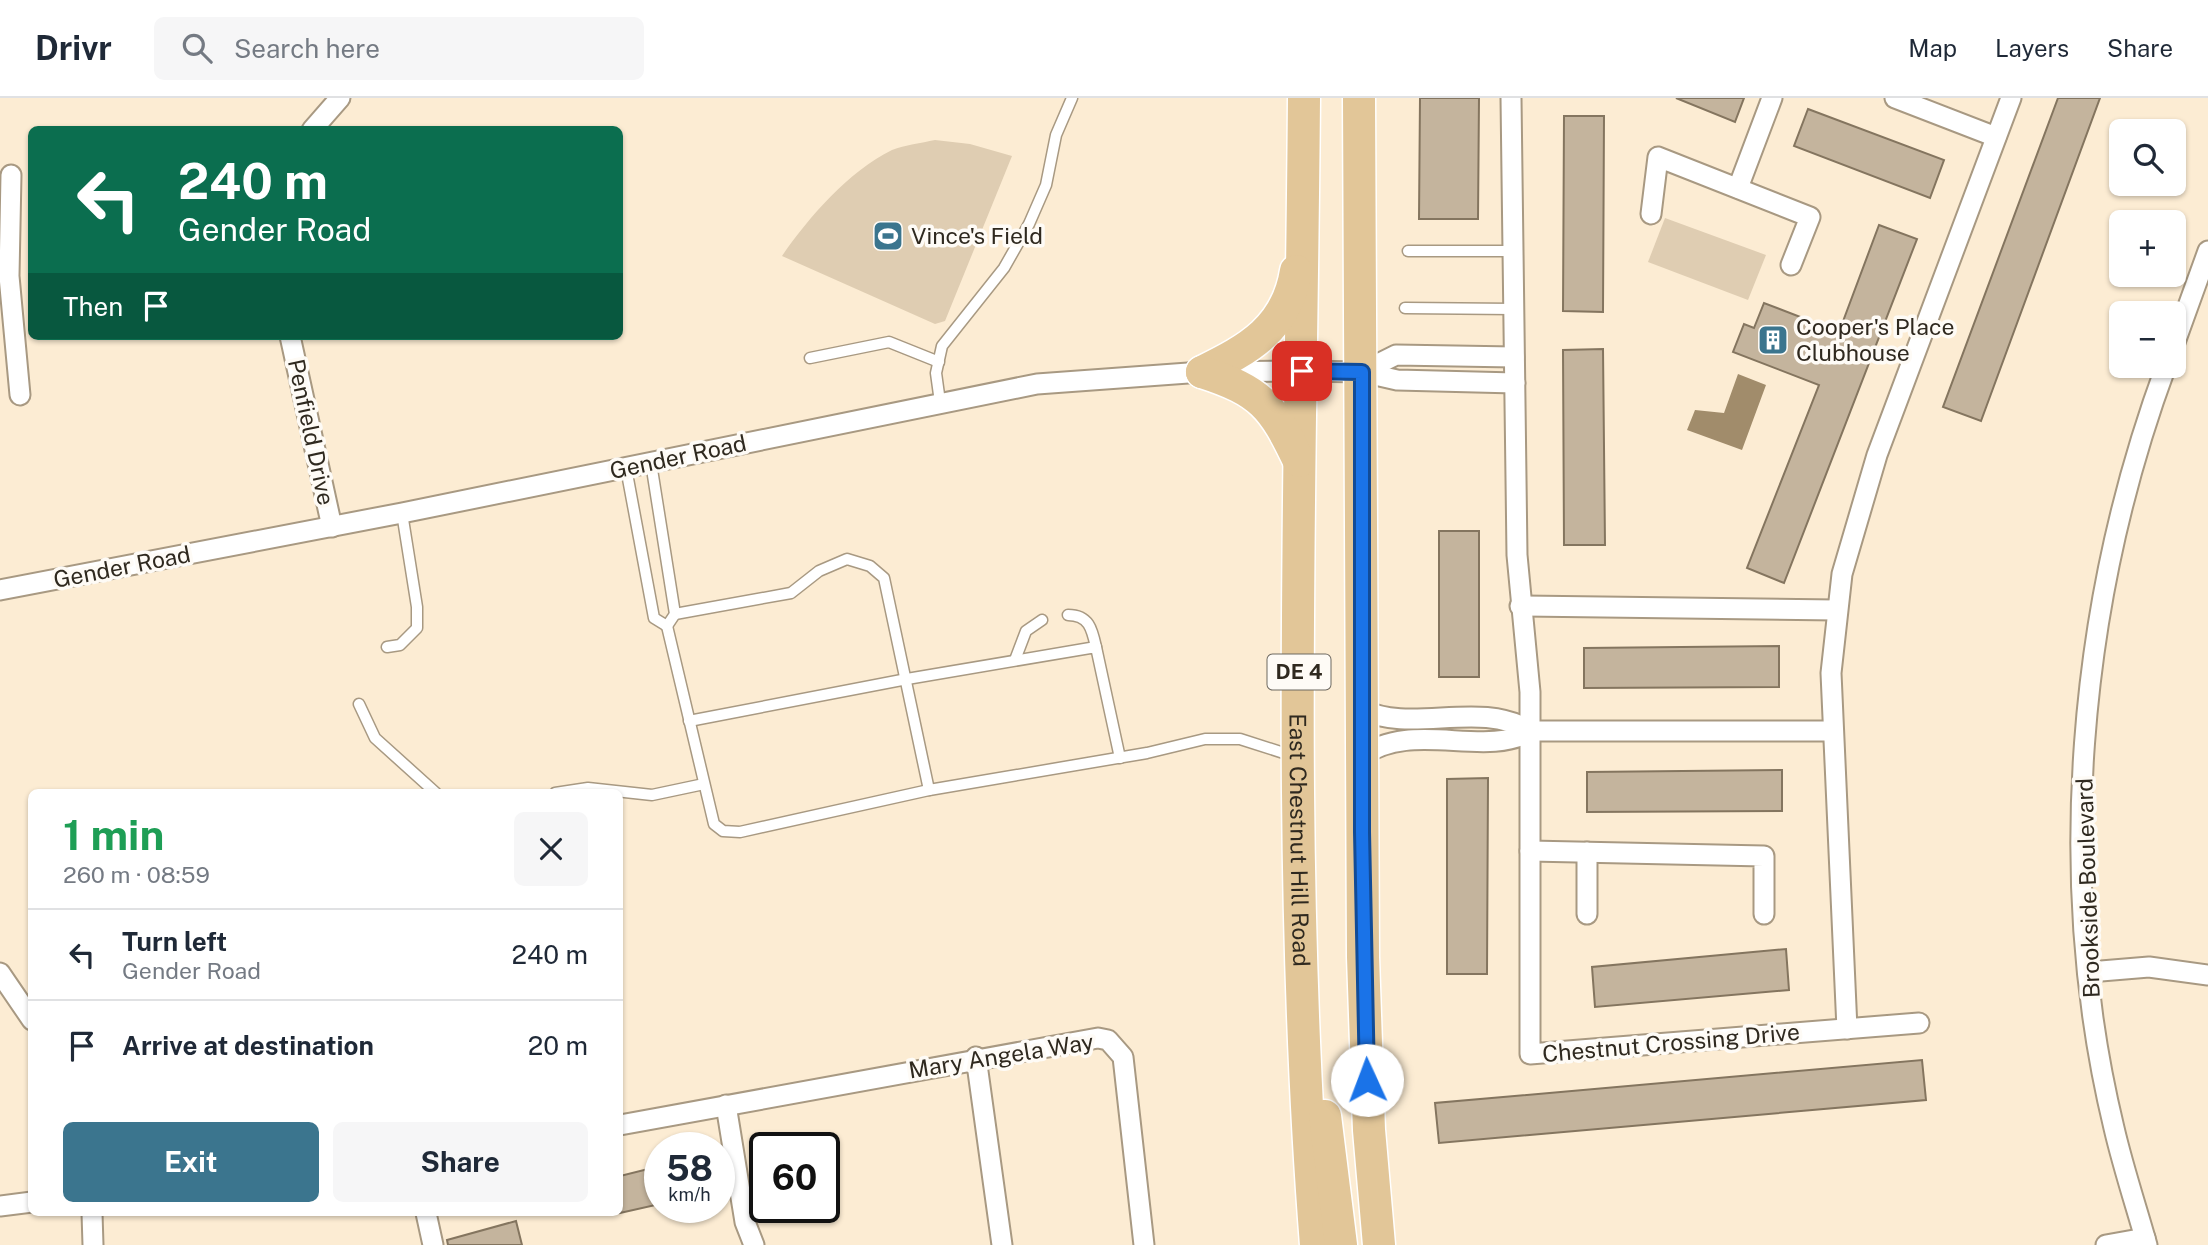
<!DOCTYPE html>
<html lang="en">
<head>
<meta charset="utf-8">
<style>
  body { margin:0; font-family:"Public Sans",sans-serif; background:#f6f6f7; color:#1f2937; height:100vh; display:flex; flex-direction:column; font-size:26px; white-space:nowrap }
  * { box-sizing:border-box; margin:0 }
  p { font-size:23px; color:#747a83 }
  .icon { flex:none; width:38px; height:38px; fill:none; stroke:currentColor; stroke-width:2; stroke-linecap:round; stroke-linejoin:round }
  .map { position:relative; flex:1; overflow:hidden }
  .sheet { position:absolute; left:28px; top:691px; width:595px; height:427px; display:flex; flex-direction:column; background:#fff; border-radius:10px; box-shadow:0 2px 5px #0004 }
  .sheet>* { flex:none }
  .hud { position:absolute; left:28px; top:28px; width:595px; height:214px; border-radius:10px; box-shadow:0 2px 5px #0004; background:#0b6e4f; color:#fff; overflow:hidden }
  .buttons { position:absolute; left:2109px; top:21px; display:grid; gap:14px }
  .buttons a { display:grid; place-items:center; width:77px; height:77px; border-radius:10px; background:#fff; box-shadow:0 2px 5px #0004; font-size:35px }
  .speed { position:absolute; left:644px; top:1034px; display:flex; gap:14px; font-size:35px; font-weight:700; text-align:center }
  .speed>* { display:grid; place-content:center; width:91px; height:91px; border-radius:50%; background:#fff; box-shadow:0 2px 5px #0004; line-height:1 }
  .speed small { font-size:18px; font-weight:400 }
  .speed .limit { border:4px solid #111; border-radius:10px; background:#fff; color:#111 }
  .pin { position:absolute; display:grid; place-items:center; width:60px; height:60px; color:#fff; margin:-30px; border-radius:14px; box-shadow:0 4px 10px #0006 }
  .me { position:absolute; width:77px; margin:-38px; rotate:358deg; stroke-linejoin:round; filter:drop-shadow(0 0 5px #0008) }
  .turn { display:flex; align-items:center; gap:24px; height:147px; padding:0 35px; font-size:32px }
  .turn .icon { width:91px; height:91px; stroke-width:2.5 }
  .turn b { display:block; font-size:49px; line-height:60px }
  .then { display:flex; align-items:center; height:66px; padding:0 35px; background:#0003; gap:14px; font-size:26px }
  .round { display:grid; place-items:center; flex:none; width:74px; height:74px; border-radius:10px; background:#f6f6f7 }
  .headline { display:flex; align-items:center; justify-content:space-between; height:119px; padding:0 35px }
  h1 { font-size:42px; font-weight:700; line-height:52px; color:#1e9e55 }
  .action { display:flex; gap:14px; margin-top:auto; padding:14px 35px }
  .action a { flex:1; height:80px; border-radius:10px; background:#3b758e; color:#fff; font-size:28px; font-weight:700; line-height:80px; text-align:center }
  .action a+a { background:#f6f6f7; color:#1f2937 }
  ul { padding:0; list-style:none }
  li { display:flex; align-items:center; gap:21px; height:91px; padding:0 35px; border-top:2px solid #e0e1e3 }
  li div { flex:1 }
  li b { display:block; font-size:26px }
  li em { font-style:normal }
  header { display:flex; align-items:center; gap:42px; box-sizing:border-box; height:98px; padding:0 35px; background:#fff; border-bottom:2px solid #e0e1e3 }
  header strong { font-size:33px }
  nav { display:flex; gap:38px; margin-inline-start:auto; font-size:24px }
  .search { width:490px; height:63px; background:#f6f6f7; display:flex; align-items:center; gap:18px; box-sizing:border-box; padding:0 24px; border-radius:10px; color:#747a83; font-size:26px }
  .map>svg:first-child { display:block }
</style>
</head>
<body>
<header>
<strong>Drivr</strong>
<div class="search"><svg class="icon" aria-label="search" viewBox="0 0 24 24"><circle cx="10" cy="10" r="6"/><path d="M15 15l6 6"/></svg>Search here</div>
<nav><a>Map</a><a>Layers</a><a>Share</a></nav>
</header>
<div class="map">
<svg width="2208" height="1147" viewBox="0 0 2208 1147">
  <rect width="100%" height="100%" fill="#fcecd3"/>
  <g fill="#dfcdb2">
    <path d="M935 42 970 46 1012 58 945 223 935 226 782 158C809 119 849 73 892 52 905 47 921 45 935 42Z"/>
    <polygon points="1665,120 1766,157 1748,202 1648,164"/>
  </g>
  <polygon fill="#a18c6b" points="1738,276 1766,287 1742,352 1687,332 1695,312 1724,315"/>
  <g fill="#c4b49d" stroke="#84755f" stroke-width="2">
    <polygon points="1420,0 1479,0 1478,121 1419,121"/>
    <polygon points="1676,0 1744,0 1735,24"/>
    <polygon points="2058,0 2100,0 1981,323 1943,309"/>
    <polygon points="1808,11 1944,62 1930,100 1794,48"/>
    <polygon points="1564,18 1604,18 1603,214 1563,213"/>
    <polygon points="1879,127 1917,141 1784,485 1747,470 1819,287 1733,254 1744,226 1754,230 1764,205 1839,234"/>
    <polygon points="1603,251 1605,447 1564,447 1563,252"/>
    <rect x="1439" y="433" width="40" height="146"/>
    <polygon points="1779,548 1779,589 1584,590 1584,550"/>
    <polygon points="1782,672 1782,713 1587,714 1587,674"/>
    <polygon points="1488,680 1487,876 1447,876 1447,681"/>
    <polygon points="1786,851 1789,892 1595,909 1592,869"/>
    <polygon points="1922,962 1926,1002 1439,1045 1435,1005"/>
    <polygon points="660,1068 660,1106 620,1115 620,1078"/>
    <polygon points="516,1123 522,1147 448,1147 447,1142"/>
  </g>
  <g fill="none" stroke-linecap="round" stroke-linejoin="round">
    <g stroke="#a89982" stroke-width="13">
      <g id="service">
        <polyline points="1408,153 1513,153"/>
        <polyline points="1405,210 1514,211"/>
        <polyline points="810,260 889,244 939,264"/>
        <polyline points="940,304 936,275 942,248 1004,170 1029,126 1046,87 1056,37 1072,0"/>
        <polyline points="626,370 654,520 667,528 675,516 651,365"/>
        <polyline points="675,516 791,495 819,473 847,461 870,468 884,480 929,692"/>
        <path d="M1068 517C1089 517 1092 531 1096 549"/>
        <polyline points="667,528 714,726 723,733 740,734 929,692 1147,655 1205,641 1240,641 1293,658"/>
        <polyline points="387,549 400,547 417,530 417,509 402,415"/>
        <polyline points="1015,562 1026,533 1042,522"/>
        <polyline points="359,606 375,640 436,695"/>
        <polyline points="689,623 907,581 1096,549 1120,660"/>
        <polyline points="555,695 588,690 652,697 704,686"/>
      </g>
    </g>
    <g stroke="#a89982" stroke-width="23">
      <g id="minor">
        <polyline points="1511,0 1517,457 1530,594 1530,956 1919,925"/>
        <polyline points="1895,0 1996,39"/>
        <polyline points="312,32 340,0"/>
        <polyline points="11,77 9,178 20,297"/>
        <polyline points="1738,90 1772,0"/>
        <polyline points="1651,116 1658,59 1810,119 1791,167"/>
        <polyline points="290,238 332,429"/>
        <polyline points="2174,247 2208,153"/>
        <polyline points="1362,274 1396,257 1514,259"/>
        <polyline points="0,492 402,415 1037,286 1202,274 1302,273 1362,274 1397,282 1515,285"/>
        <polyline points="1520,508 1836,512"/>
        <path d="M1361 611C1413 637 1477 601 1531 633"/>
        <path d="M1361 659C1411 621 1485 661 1531 633H1831"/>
        <polyline points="1530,753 1764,758 1764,816"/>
        <polyline points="1587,816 1587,754"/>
        <polyline points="2089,874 2149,869 2208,877"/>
        <polyline points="0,875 32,922"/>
        <polyline points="1847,931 1831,575 1842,476 1877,357 2011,0"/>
        <polyline points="976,959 1002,1147"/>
        <polyline points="726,1007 745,1124 754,1147"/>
        <polyline points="620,1027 1098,940 1108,942 1123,959 1144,1147"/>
        <polyline points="0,1108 32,1104"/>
        <polyline points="92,1115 93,1147"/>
        <polyline points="426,1115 433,1147"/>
        <polyline points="2106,1147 2145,1140"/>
        <path d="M2147 1147C2136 1108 2123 1069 2114 1030 2054 782 2078 506 2166 268"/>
      </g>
    </g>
    <g stroke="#fff" stroke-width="35">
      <g id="primary">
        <path id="s1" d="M1304 0C1301 381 1286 767 1316 1147"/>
        <polyline points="1359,0 1363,859 1369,1032 1379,1147"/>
        <path d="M1202 274C1249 251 1287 230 1296 173"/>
        <path d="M1202 274C1261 293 1273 308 1299 363"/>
        <polyline points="1325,1018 1341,1147"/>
      </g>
    </g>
    <use href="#service" stroke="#fff" stroke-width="10"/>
    <use href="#minor" stroke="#fff" stroke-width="19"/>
    <use href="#primary" stroke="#e2c698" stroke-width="32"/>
  </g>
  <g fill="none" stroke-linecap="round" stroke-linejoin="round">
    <g stroke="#114b97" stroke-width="18">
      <polyline id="route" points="1302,273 1362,274 1362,734 1367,982"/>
    </g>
    <use href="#route" stroke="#1a73e8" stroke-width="12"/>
  </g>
  <defs>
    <g id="stadium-square" transform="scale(1.575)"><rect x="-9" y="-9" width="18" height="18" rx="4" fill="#3b758e" stroke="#fefbf6"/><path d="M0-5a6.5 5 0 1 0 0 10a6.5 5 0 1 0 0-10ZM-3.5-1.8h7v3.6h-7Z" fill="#fff"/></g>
    <g id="building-square" transform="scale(1.575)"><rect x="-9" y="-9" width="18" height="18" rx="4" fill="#3b758e" stroke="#fefbf6"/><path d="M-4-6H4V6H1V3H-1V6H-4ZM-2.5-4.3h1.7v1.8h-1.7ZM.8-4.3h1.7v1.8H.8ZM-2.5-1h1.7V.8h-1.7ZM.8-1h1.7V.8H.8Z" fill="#fff"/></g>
  </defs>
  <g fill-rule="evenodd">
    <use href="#stadium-square" x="888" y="138"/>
    <use href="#building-square" x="1773" y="242"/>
  </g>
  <g text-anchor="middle" stroke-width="7" stroke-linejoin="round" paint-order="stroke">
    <rect fill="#fefbf6" stroke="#6d6860" stroke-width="2" x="1267.5" y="556.5" width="63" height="35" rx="5"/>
    <g font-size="21" font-weight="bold" fill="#2f291f">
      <text x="1299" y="581">DE 4</text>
    </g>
    <g font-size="23" fill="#2f291f" stroke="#fefbf6" text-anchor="start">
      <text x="911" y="146">Vince's Field</text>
      <text x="1796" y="237">Cooper's Place<tspan x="1796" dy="26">Clubhouse</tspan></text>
    </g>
    <g font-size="23" fill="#2f291f" stroke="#fefbf6">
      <text transform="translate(311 334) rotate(78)" y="8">Penfield Drive</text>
      <text transform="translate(678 359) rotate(-12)" y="8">Gender Road</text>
      <text transform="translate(122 469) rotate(-11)" y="8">Gender Road</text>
      <text dy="8" stroke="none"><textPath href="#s1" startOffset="742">East Chestnut Hill Road</textPath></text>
      <text transform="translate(2088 790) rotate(-92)" y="8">Brookside Boulevard</text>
      <text transform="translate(1671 945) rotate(-5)" y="8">Chestnut Crossing Drive</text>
      <text transform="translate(1001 958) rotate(-9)" y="8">Mary Angela Way</text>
    </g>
  </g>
</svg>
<div class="buttons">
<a><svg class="icon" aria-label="search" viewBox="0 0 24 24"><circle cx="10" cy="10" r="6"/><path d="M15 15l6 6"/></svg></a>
<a>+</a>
<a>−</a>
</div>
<div class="speed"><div>58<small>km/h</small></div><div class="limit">60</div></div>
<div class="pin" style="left:1302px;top:273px;background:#d93025"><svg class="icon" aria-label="arrive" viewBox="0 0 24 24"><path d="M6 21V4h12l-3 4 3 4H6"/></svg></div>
<svg class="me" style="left:1367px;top:982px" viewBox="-20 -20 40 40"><circle r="19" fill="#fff"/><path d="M0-13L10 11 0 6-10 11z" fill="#1a73e8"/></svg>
<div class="hud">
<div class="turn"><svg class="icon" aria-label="left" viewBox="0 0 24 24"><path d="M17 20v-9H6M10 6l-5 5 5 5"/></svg><div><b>240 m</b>Gender Road</div></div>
<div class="then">Then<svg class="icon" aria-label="arrive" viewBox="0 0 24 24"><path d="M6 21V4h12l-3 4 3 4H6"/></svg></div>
</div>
<section class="sheet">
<div class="headline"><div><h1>1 min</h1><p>260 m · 08:59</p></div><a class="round"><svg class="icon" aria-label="close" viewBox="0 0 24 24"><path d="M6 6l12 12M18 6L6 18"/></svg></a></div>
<ul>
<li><svg class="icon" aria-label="left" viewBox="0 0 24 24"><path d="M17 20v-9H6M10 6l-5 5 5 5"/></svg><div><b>Turn left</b><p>Gender Road</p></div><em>240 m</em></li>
<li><svg class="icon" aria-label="arrive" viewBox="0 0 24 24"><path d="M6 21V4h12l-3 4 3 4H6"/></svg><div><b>Arrive at destination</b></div><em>20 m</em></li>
</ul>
<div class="action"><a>Exit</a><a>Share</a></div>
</section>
</div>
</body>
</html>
